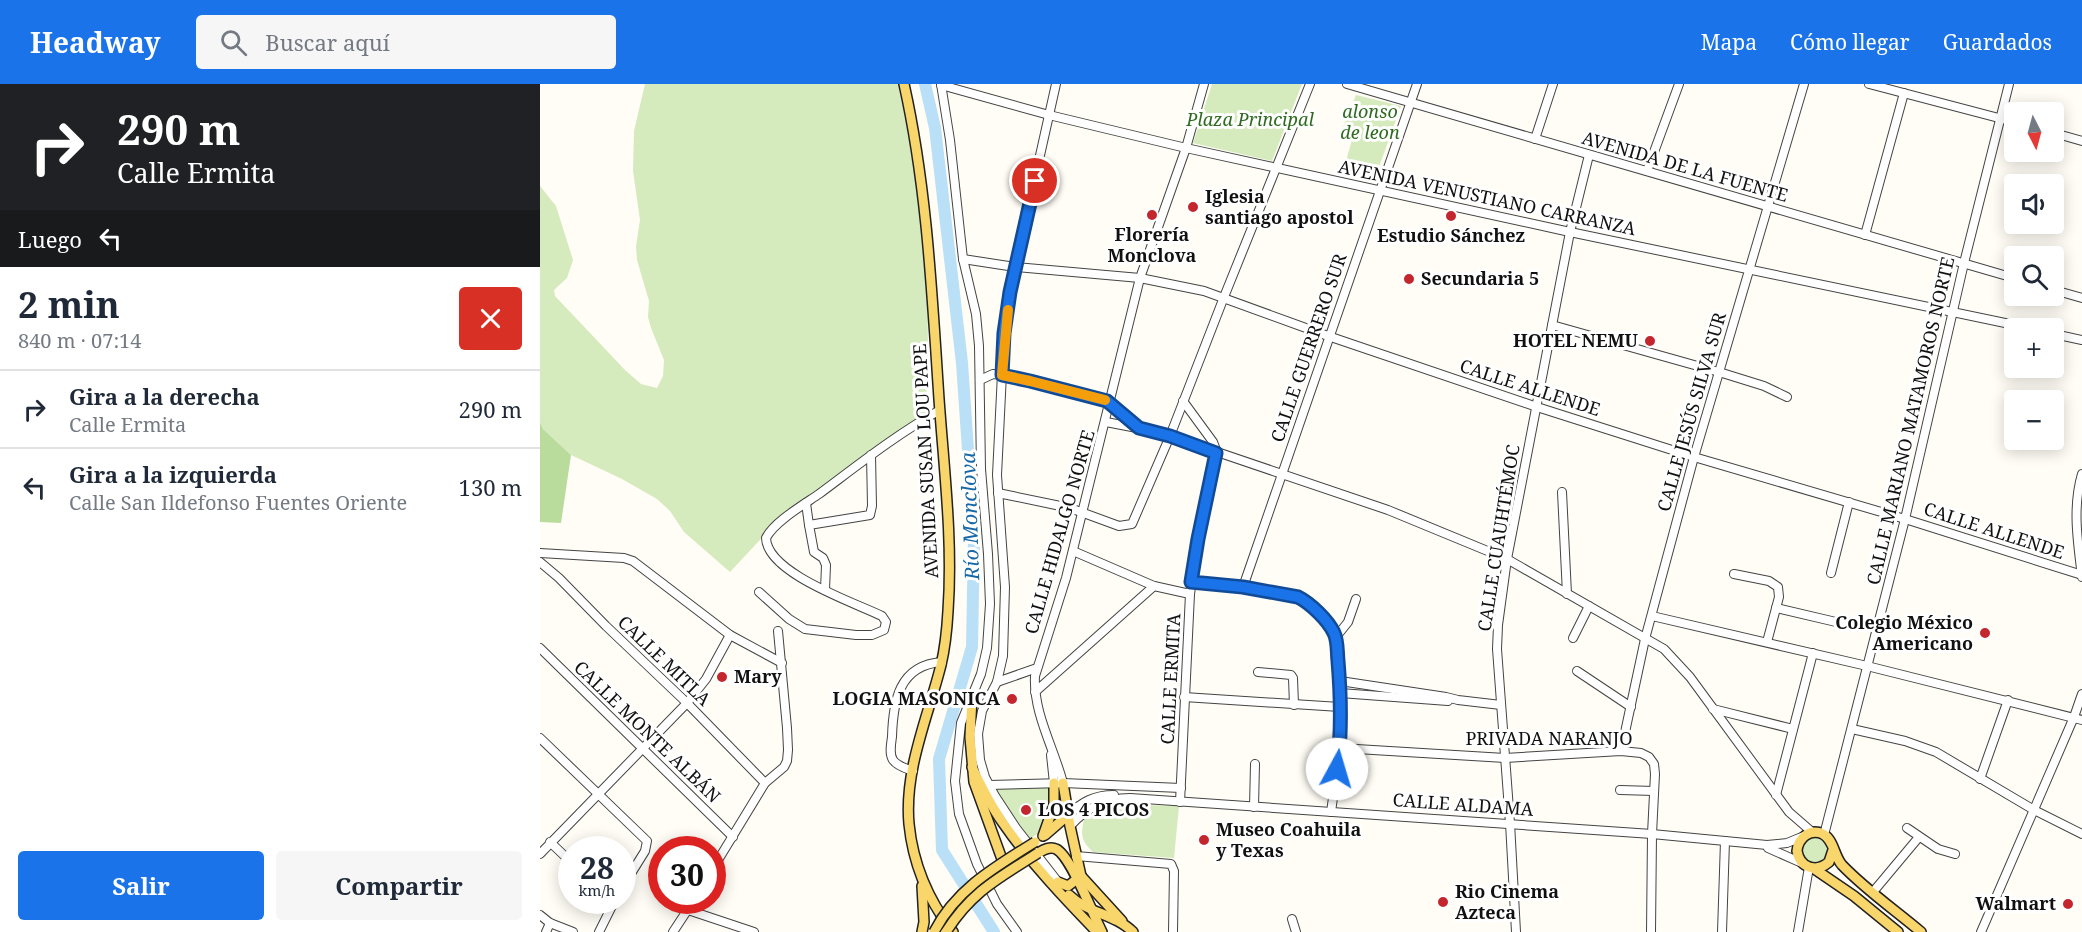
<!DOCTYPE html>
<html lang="es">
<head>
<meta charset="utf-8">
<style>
  body { margin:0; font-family:"Noto Serif",serif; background:#f6f6f7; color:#1f2937; height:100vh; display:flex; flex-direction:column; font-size:22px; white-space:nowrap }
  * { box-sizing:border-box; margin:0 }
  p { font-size:20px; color:#747a83 }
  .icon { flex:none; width:33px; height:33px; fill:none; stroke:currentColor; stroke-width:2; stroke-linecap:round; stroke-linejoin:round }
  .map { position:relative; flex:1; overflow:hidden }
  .sheet { display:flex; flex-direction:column; background:#fff; width:540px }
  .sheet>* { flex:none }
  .banner { background:#202124; color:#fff; overflow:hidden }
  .needle { width:39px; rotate:174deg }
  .fabs { position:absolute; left:1464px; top:18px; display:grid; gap:12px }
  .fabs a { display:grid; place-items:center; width:60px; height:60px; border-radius:6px; background:#fff; box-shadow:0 3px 15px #0003; font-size:30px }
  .speed { position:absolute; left:18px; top:752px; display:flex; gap:12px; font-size:30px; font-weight:700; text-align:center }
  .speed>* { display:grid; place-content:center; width:78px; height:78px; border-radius:50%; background:#fff; box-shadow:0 3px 15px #0003; line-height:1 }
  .speed small { font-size:15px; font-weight:400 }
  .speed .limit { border:9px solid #d22; background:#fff; color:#111 }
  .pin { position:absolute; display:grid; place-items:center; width:51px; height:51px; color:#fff; margin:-26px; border:3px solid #fff; border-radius:50%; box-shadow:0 2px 6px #0007 }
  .me { position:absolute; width:66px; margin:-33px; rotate:6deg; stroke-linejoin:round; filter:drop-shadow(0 0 4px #0008) }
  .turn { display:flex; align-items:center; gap:21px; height:126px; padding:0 18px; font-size:27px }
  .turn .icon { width:78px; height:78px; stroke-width:2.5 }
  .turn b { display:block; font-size:42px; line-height:51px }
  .then { display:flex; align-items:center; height:57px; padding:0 18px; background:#0003; gap:12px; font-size:22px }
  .round { display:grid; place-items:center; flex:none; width:63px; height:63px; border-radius:6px; background:#f6f6f7 }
  .headline { display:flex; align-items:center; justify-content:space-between; height:102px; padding:0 18px }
  h1 { font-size:36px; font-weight:700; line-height:45px }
  .action { display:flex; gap:12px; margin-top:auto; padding:12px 18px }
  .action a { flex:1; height:69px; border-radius:6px; background:#1a73e8; color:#fff; font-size:24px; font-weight:700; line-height:69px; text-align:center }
  .action a+a { background:#f6f6f7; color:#1f2937 }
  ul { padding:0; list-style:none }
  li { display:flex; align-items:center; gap:18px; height:78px; padding:0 18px; border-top:2px solid #e0e1e3 }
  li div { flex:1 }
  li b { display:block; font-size:22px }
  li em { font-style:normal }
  header { display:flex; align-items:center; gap:36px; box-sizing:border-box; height:84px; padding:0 30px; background:#1a73e8; color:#fff }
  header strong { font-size:28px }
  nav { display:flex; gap:33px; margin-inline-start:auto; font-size:21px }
  .search { width:420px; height:54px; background:#f6f6f7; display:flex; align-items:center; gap:15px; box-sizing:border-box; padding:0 21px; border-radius:6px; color:#747a83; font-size:22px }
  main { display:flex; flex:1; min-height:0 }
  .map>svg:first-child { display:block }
</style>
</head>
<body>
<header>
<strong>Headway</strong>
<div class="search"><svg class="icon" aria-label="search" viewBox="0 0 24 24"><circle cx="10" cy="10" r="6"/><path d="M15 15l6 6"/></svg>Buscar aquí</div>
<nav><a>Mapa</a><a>Cómo llegar</a><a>Guardados</a></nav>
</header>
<main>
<section class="sheet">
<div class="banner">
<div class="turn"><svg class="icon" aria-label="right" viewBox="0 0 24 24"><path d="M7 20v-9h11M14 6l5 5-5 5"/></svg><div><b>290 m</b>Calle Ermita</div></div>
<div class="then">Luego<svg class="icon" aria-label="left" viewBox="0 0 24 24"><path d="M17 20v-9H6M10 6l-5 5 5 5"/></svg></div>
</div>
<div class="headline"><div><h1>2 min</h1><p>840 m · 07:14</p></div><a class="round" style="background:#d93025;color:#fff"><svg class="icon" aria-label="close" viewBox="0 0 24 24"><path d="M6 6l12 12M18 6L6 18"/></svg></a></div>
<ul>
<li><svg class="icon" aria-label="right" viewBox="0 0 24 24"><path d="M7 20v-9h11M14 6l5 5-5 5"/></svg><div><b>Gira a la derecha</b><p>Calle Ermita</p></div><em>290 m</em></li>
<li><svg class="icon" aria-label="left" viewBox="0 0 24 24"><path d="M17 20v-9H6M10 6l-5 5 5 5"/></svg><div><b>Gira a la izquierda</b><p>Calle San Ildefonso Fuentes Oriente</p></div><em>130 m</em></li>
</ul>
<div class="action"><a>Salir</a><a>Compartir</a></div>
</section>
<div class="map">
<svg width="1542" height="848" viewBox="0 0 1542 848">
  <rect width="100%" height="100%" fill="#fffdf5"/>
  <g fill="#d5ebbd">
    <path d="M105 0H358C381 107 394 219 385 329L246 431 231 444 190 488 144 448 130 427 117 415 82 395 31 371 3 345 0 338V102L16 122 33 176 27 194 14 206 15 212 85 286 101 300 117 304 123 292 124 276 111 244 108 233 109 217 97 176 96 162 100 136 93 87 94 47Z"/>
    <polygon points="672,0 762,0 732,77 653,59"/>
    <polygon points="816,11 861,22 835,94 803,87 812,56 800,51"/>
    <path d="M507 703 510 706C509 724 508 748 489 755L469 729 456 705Z"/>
    <path d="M572 720 639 722 634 774 553 768C542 758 540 751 544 736Z"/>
    <circle cx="1276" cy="766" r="13"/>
  </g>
  <polygon fill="#b9dc9c" points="0,338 3,345 31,371 21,439 0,438"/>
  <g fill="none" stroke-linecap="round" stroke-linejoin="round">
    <polyline stroke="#b9e0f7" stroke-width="12" points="385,0 395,44 422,279 434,453 432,563 399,675 402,766 454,848"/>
    <g stroke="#444" stroke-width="10">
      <g id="minor">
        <polyline points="401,0 410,56 423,175 436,230 439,262 441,385 448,470 450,520 447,564 441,590 421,639 415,697 419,730 437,780 457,820 477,848"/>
        <polyline points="516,0 475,183 464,249 457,391 465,503 463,572 457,598 442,627 438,650 440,676 445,693 455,712 476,744 518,798"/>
        <polyline points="807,0 1474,194"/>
        <polyline points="1329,0 1474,38"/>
        <polyline points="401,1 509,31 646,64 1030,148 1489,244"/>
        <polyline points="1514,49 1542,57"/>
        <polyline points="995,55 1013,0"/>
        <polyline points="1107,87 1139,0"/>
        <polyline points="1325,151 1364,9"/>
        <polyline points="423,175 475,183 600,194 664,207 788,252 997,323 1154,373 1365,435 1542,491"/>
        <polyline points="1514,206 1542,214"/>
        <polyline points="1012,241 1179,288 1224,302 1247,313"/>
        <polyline points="1514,250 1542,256"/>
        <polyline points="440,296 453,290 462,291 557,314 571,319 599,344 630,352 848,426 967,475 1124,565 1150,593 1249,728 1272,748"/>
        <polyline points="566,338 597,344"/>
        <path d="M1542 390C1532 424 1538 459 1542 493"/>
        <polyline points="1022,408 1027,510"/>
        <polyline points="458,409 530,424 579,442 592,440 630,352 684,213 770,0"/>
        <polyline points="266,419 269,441"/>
        <polyline points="533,467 614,502 650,510"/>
        <polyline points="0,469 84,474 93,477 190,551 242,579"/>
        <polyline points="0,478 19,494 66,542 147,619 225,699"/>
        <polyline points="1291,489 1309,418"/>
        <polyline points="1194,490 1229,497 1238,503 1239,513 1227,558"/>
        <polyline points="651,498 703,503 757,513 772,524 794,548 796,559 800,597 800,664 791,728"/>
        <polyline points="703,503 877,0"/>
        <polyline points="285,506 286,481 283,474 274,468 269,441 330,431 332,422 331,371"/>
        <path d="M219 508 249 535 265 545 316 551H332L344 546 346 538 342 532C313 518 227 489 226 454 234 438 263 421 279 410 318 381 357 350 400 326"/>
        <polyline points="1236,524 1296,538"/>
        <polyline points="1112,532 1327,582 1542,636"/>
        <polyline points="796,553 808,538 816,515"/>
        <polyline points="1033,554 1049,522"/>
        <polyline points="0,564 193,753"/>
        <polyline points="1037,587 1091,623"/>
        <polyline points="718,588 751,591 753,594 754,621"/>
        <polyline points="800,597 906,613 918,616 961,621"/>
        <polyline points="457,598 497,584"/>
        <polyline points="495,608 614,502"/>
        <polyline points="800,609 908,617"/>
        <polyline points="644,613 800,623"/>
        <polyline points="1173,625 1253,645"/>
        <polyline points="1312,645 1365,657 1396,668 1494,726 1542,750"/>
        <polyline points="0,654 107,757 105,767 82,804"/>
        <polyline points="800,664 965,674 1081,667 1101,669 1109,673 1114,680 1115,690 1112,750 1111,848"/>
        <polyline points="1081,667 1105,555 1154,373 1264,0"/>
        <polyline points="511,671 514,699"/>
        <path d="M373 687C367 685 357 682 353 676 349 670 351 660 352 653 353 617 359 581 402 578"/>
        <polyline points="1440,695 1468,616"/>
        <path d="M523 699C514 664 493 629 495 592L526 494 600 194 646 64 664 0"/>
        <polyline points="449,701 523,699 641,704"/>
        <polyline points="1080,706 1114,707"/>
        <polyline points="1236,711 1273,569"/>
        <polyline points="640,718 650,510 658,455 676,366 673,358 643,317"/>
        <polyline points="714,723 715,680"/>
        <path d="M528 731C542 718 554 711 574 711"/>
        <path d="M530 742C547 724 564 714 590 714L1112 750 1227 761 1247 759 1264 752"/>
        <polyline points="1367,744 1398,765 1415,770"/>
        <polyline points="1284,751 1365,435 1424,179 1469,0"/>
        <polyline points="10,758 32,779"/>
        <polyline points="1228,764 1262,779"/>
        <polyline points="0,770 147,619 166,595 190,551"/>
        <polyline points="536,772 631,780 634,787 633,848"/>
        <polyline points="172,786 225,699 244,683 247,677 248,666 247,644 238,547"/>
        <polyline points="1333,808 1379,753"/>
        <polyline points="148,826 214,848"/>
        <polyline points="0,831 10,839 33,848"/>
        <polyline points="752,835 756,848"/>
        <polyline points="6,848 10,839"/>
        <polyline points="59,848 75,816"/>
        <polyline points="133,848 154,816"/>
        <polyline points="976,848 970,739 957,565 958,541 967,475 1030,148 1049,71"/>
        <polyline points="1182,848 1185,757"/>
        <polyline points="1258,848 1269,783"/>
        <polyline points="1441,848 1534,633 1542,610"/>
      </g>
    </g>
    <g stroke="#222" stroke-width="12">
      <g id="major">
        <path d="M364 0C387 103 392 210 399 315 404 386 413 456 408 527 407 545 405 564 401 581 388 633 364 686 369 740 373 780 389 817 413 848"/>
        <polyline points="432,613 430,653 434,698 463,778"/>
        <path d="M432 683C441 702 451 722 463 739 490 778 524 814 557 848"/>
        <polyline points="505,751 528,731"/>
        <polyline points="503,752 514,721 514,699"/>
        <path d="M1293 766 1289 778C1276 789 1260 784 1257 767 1258 754 1270 744 1283 750 1294 756 1294 772 1302 781 1326 806 1355 826 1381 848"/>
        <path d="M498 769C503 766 510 762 516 765 531 772 553 831 562 848"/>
        <polyline points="1273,784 1314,812 1358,848"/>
        <polyline points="541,792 582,837"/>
        <polyline points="518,798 528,802 541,792 530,742 523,699"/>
        <path d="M529 811C547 829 575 830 593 848"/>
        <polyline points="382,848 384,838 382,802"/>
      </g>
    </g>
    <use href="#minor" stroke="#fff" stroke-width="8"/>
    <use href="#major" stroke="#f9d66b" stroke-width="9"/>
    <g stroke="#222" stroke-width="12" stroke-linecap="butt">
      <g id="major-bridge">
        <path d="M394 848C416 805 455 783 495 758"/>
        <path d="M406 848C432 807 459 794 498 769"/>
      </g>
    </g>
    <use href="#major-bridge" stroke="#f9d66b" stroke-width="9"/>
  </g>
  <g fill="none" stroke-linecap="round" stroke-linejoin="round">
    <g stroke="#114b97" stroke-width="15">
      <path id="route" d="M495 97 470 208 464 249 462 291 490 297 567 317 599 344 630 352 676 369 658 455 651 498 703 503 758 513C770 519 788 536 794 549 798 557 797 568 798 577 801 613 802 649 797 685"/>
    </g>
    <use href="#route" stroke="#1a73e8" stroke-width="10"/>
    <polyline stroke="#f59e0b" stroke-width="10" points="468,226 462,291 490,297 565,316"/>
  </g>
  <g fill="#c4262e" stroke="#fff" stroke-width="2">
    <circle cx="653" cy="123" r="6"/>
    <circle cx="612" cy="131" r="6"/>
    <circle cx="911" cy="132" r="6"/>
    <circle cx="869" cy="195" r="6"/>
    <circle cx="1110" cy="257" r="6"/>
    <circle cx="1445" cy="549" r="6"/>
    <circle cx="182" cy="593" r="6"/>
    <circle cx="472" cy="615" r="6"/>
    <circle cx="486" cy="726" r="6"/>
    <circle cx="664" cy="756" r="6"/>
    <circle cx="903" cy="818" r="6"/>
    <circle cx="1528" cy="820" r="6"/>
  </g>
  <g text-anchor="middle" stroke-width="6" stroke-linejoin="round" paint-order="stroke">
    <g font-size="18" font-style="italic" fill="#2f6b1f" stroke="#fff">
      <text x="830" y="34">alonso<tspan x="830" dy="21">de leon</tspan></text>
      <text x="710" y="42">Plaza Principal</text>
    </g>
    <g font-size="18" fill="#111" stroke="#fff">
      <text transform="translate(1145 83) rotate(16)" y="6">AVENIDA DE LA FUENTE</text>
      <text transform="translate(947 114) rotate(12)" y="6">AVENIDA VENUSTIANO CARRANZA</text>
      <text transform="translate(769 264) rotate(-71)" y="6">CALLE GUERRERO SUR</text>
      <text transform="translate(990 304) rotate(18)" y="6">CALLE ALLENDE</text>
      <text transform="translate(1152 328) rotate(-74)" y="6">CALLE JESÚS SILVA SUR</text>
      <text transform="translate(1371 337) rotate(-77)" y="6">CALLE MARIANO MATAMOROS NORTE</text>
      <text transform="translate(386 377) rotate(-93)" y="6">AVENIDA SUSAN LOU PAPE</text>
      <text transform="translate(1454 447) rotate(18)" y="6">CALLE ALLENDE</text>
      <text transform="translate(520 448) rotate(-74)" y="6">CALLE HIDALGO NORTE</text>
      <text transform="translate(959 454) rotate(-81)" y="6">CALLE CUAUHTÉMOC</text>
      <text transform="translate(124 577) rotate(44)" y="6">CALLE MITLA</text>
      <text transform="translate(631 595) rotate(-87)" y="6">CALLE ERMITA</text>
      <text transform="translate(107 648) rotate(44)" y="6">CALLE MONTE ALBÁN</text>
      <text x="1009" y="661">PRIVADA NARANJO</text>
      <text transform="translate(923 721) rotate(4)" y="6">CALLE ALDAMA</text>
    </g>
    <g font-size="18" font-weight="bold" fill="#111" stroke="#fff" text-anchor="start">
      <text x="665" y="119">Iglesia<tspan x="665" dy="21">santiago apostol</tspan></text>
      <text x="612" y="157" text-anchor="middle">Florería<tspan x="612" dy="21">Monclova</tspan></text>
      <text x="911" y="158" text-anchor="middle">Estudio Sánchez</text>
      <text x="881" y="201">Secundaria 5</text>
      <text x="1098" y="263" text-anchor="end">HOTEL NEMU</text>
      <text x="1433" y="545" text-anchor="end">Colegio México<tspan x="1433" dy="21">Americano</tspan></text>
      <text x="194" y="599">Mary</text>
      <text x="460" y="621" text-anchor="end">LOGIA MASONICA</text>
      <text x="498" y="732">LOS 4 PICOS</text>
      <text x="676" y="752">Museo Coahuila<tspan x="676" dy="21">y Texas</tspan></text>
      <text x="915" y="814">Rio Cinema<tspan x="915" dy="21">Azteca</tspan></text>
      <text x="1516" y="826" text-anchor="end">Walmart</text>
    </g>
    <g font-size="20" font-style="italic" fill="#1768a6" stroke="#fff">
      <text transform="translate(430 432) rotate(-92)" y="7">Río Monclova</text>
    </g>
  </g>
</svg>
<div class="fabs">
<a><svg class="needle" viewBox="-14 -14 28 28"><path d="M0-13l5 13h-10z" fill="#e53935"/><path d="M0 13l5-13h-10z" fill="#747a83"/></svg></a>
<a><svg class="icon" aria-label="sound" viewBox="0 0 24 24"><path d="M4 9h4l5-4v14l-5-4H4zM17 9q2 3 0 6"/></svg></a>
<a><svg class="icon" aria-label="search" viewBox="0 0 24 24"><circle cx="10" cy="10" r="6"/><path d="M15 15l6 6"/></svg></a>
<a>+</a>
<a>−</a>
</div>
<div class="speed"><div>28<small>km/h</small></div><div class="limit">30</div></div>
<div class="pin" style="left:495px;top:97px;background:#d93025"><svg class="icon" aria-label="arrive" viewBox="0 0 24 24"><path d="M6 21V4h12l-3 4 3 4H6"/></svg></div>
<svg class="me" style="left:797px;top:685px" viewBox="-20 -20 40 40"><circle r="19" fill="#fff"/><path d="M0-13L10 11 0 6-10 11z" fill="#1a73e8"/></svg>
</div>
</main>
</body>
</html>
